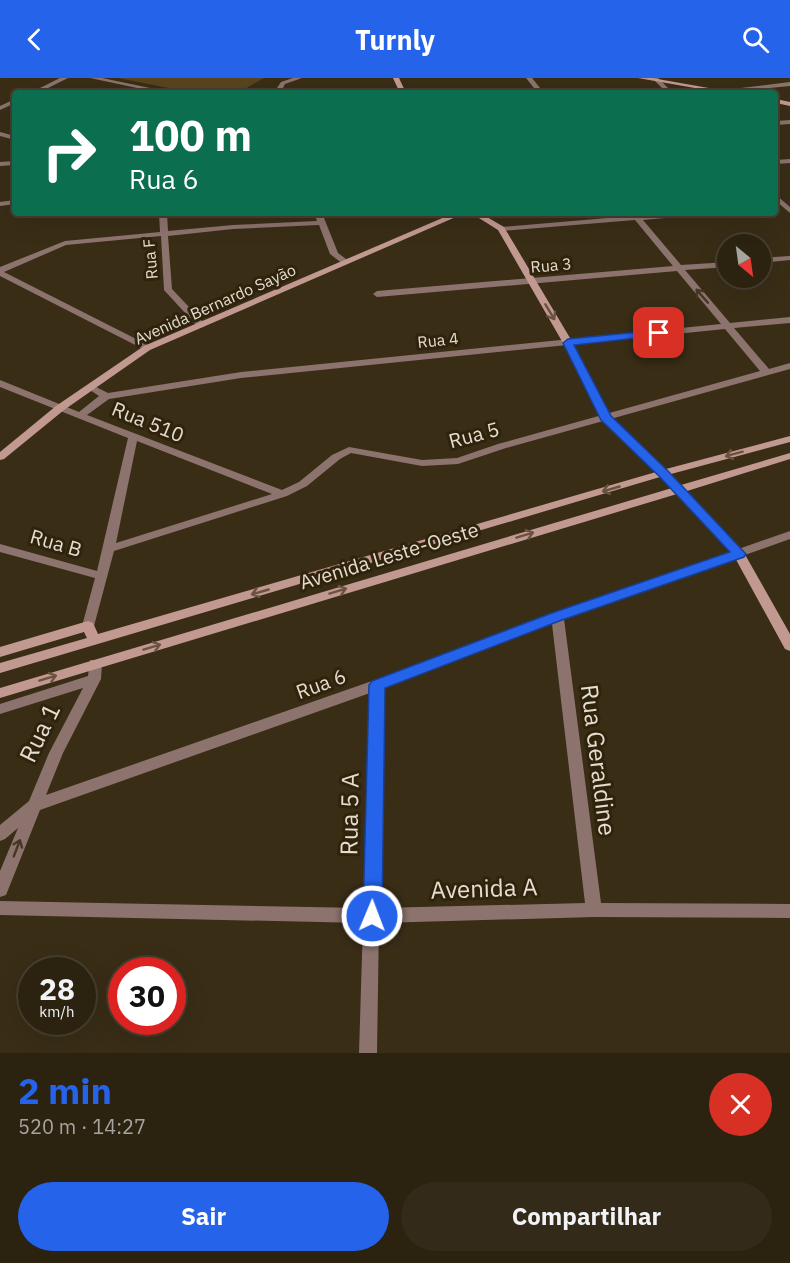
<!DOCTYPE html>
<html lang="pt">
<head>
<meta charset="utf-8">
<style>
  body { margin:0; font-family:"IBM Plex Sans",sans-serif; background:#332a19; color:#f1f3f6; height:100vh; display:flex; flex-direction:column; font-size:22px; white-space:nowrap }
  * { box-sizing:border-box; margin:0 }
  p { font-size:20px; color:#a6a49f }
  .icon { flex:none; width:33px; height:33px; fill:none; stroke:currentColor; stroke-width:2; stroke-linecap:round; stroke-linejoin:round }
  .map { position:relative; height:975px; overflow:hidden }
  .drawer { display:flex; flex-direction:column; background:#2b2210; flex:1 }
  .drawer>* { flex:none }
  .guide { position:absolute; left:12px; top:12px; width:766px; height:126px; border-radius:6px; box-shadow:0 6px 24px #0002,0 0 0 2px #473f30; background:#0b6e4f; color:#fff; overflow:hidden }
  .needle { width:39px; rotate:151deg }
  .fabs { position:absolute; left:717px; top:156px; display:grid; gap:12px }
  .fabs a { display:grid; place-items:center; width:54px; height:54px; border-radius:50%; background:#2b2210; box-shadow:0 6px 24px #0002,0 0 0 2px #473f30; font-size:30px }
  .speed { position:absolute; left:18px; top:879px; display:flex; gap:12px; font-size:30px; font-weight:700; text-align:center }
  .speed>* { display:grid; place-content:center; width:78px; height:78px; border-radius:50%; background:#2b2210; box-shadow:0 6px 24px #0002,0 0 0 2px #473f30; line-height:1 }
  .speed small { font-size:15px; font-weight:400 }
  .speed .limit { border:9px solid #d22; background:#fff; color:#111 }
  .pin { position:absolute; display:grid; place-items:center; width:51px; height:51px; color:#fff; margin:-26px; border-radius:12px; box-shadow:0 3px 9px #0006 }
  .me { position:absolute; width:66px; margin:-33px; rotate:1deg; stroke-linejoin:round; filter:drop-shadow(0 0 4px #0008) }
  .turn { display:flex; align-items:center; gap:21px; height:126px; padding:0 18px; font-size:27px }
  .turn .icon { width:78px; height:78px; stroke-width:2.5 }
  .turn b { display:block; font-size:42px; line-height:51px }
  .round { display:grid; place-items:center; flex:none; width:63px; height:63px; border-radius:32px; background:#332a19 }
  .head { display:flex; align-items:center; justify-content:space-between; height:102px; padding:0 18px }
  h1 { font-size:36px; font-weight:800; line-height:45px; color:#2563eb }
  .action { display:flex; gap:12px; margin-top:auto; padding:12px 18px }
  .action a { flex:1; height:69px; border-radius:36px; background:#2563eb; color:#fff; font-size:24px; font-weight:800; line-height:69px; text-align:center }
  .action a+a { background:#332a19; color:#f1f3f6 }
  header { display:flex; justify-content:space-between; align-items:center; height:78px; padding:0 18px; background:#2563eb; color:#fff; font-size:27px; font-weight:800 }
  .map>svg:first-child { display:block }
</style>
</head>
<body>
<header><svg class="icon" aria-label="back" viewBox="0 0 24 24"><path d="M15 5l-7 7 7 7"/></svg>Turnly<svg class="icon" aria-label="search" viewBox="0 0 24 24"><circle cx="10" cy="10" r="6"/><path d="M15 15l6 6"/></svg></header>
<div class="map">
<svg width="790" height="975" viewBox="0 0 790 975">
  <rect width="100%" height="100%" fill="#392d16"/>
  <polygon fill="#58441f" points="118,0 264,0 238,15 194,15"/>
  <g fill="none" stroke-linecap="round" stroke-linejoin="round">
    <g fill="#8d736d" fill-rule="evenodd">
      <polygon points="60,0 68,0 38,15 30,15"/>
      <polygon points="90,0 102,0 174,15 161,15"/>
      <polygon points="293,0 302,0 285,6 283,10 285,15 279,15 277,10 281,4"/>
      <polygon points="526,0 532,0 544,15 538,15"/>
      <polygon points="652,0 658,0 673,15 667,15"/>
      <polygon points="790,4 790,8 720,15 699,15"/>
      <polygon points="15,21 15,25 0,32 0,28"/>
      <polygon points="790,42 790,46 776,47 776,43"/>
      <polygon points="0,54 15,58 15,62 0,58"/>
      <polygon points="790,81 790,85 776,86 776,82"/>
      <polygon points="15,83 15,87 0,88 0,84"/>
      <polygon points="776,117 790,129 790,135 776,123"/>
      <polygon points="15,122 15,126 0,128 0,124"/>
      <polygon points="159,135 167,135 168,153 233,147 317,143 314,135 322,135 338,175 350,184 343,186 330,176 319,147 233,151 168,158 172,211 204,245 204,249 198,249 164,212 161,158 66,167 4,194 150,268 150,272 147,273 0,198 0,189 65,163 160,154"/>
      <path d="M629 135H637L639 137 701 135 697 137 643 142 681 187 728 184V189L685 192 730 245 790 239V245L734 250 769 291 790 285V291L506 370 458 386 422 388 351 375 340 381 307 408 287 418 114 473 94 548 93 551H83L82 548 95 500 0 474V466L97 493 128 360 0 309V302L79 334 99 318 87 310 92 307 108 315 241 294 721 246 677 193 377 219 373 216 377 213 673 188 635 142 501 153 497 151 501 149 631 138ZM725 251 760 293 498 366 457 380 422 382 349 369 332 377 299 404 282 412 87 337 109 321 241 300ZM137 363 272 416 116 465Z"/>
      <polygon points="790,178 790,182 760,185 760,180"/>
      <path d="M790 453V461L564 541 601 825 790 826V840L594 839 379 845 377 975H359L363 845 0 837V823L363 830 370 615 40 732 6 817 0 819V793L18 750 5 761 0 763V747L29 723 49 675 83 610 0 636V626L88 598 90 582H100L102 586 101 601 63 675 46 717 372 603 553 536ZM552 546 585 825 380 830 384 610Z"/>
    </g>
    <g fill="#c29991" fill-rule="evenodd">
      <polygon points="393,0 399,0 406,15 400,15"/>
      <polygon points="638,0 652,0 737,15 723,15"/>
      <polygon points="776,21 790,24 790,28 776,25"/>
      <polygon points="454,135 465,135 150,272 64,332 4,381 0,382 0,374 56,328 144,268"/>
      <polygon points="471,135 480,135 504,149 573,265 610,338 666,391 790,358 790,364 671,396 681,407 790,375 790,381 687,413 743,473 790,556 790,573 785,571 734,478 677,416 0,620 0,610 672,410 660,399 0,595 0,585 87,560 84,554 0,579 0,569 88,543 93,545 98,556 656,394 602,341 563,265 498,152"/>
    </g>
  </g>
  <defs><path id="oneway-shaft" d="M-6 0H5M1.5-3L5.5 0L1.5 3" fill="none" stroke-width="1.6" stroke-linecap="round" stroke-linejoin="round" transform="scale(1.5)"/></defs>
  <g stroke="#463724">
    <use href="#oneway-shaft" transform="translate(702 218) rotate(-131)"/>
    <use href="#oneway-shaft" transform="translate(17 770) rotate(-69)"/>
  </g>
  <g stroke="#6a5241">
    <use href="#oneway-shaft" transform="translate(550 234) rotate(59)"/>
    <use href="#oneway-shaft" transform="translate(734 376) rotate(165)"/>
    <use href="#oneway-shaft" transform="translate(611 411) rotate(164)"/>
    <use href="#oneway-shaft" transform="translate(525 457) rotate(-17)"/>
    <use href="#oneway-shaft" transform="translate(338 513) rotate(-17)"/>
    <use href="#oneway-shaft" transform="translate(260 514) rotate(164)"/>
    <use href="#oneway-shaft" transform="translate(152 569) rotate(-17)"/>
    <use href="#oneway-shaft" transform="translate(48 600) rotate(-17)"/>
  </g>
  <polygon fill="#2563eb" stroke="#184099" stroke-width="1.5" points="659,252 664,255 663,257 574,267 611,338 668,393 746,476 744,479 562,542 385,610 382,838 379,844 372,847 366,844 363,838 369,607 372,603 552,535 730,474 659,398 601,342 563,265 568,261"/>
  <g text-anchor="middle" stroke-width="6" stroke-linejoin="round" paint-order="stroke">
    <g font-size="16" fill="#e5ddcf" stroke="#2f230c">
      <text transform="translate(150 181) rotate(-95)" y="6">Rua F</text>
      <text transform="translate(551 187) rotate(-5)" y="6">Rua 3</text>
      <text transform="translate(215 226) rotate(-24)" y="6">Avenida Bernardo Sayão</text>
      <text transform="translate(438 262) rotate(-6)" y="6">Rua 4</text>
    </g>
    <g font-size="20" fill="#e5ddcf" stroke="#2f230c">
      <text transform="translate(148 344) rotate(22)" y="7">Rua 510</text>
      <text transform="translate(474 357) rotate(-15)" y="7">Rua 5</text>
      <text transform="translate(56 465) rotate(16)" y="7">Rua B</text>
      <text transform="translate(389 478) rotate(-17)" y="7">Avenida Leste-Oeste</text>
      <text transform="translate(321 606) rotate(-20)" y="7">Rua 6</text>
    </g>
    <g font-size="24" fill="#e5ddcf" stroke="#2f230c">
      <text transform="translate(40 655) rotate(-64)" y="8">Rua 1</text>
      <text transform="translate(598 682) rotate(83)" y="8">Rua Geraldine</text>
      <text transform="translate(350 736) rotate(-89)" y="8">Rua 5 A</text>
      <text transform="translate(484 811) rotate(-2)" y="8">Avenida A</text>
    </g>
  </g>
</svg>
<div class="fabs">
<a><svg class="needle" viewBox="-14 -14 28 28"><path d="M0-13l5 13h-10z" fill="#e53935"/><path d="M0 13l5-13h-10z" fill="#a6a49f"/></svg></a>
</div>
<div class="speed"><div>28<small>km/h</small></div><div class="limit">30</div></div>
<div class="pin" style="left:659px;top:255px;background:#d93025"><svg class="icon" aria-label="arrive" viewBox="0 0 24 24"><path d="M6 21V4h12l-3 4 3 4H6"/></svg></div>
<svg class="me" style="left:372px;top:838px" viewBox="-20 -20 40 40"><circle r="17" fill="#2563eb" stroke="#fff" stroke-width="3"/><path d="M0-11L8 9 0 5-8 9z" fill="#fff"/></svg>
<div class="guide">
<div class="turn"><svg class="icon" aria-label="right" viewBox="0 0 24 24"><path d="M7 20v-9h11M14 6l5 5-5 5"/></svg><div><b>100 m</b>Rua 6</div></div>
</div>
</div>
<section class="drawer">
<div class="head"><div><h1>2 min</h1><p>520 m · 14:27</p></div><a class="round" style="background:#d93025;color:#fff"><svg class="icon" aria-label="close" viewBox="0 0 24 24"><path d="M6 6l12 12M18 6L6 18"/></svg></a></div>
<div class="action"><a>Sair</a><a>Compartilhar</a></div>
</section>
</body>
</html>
